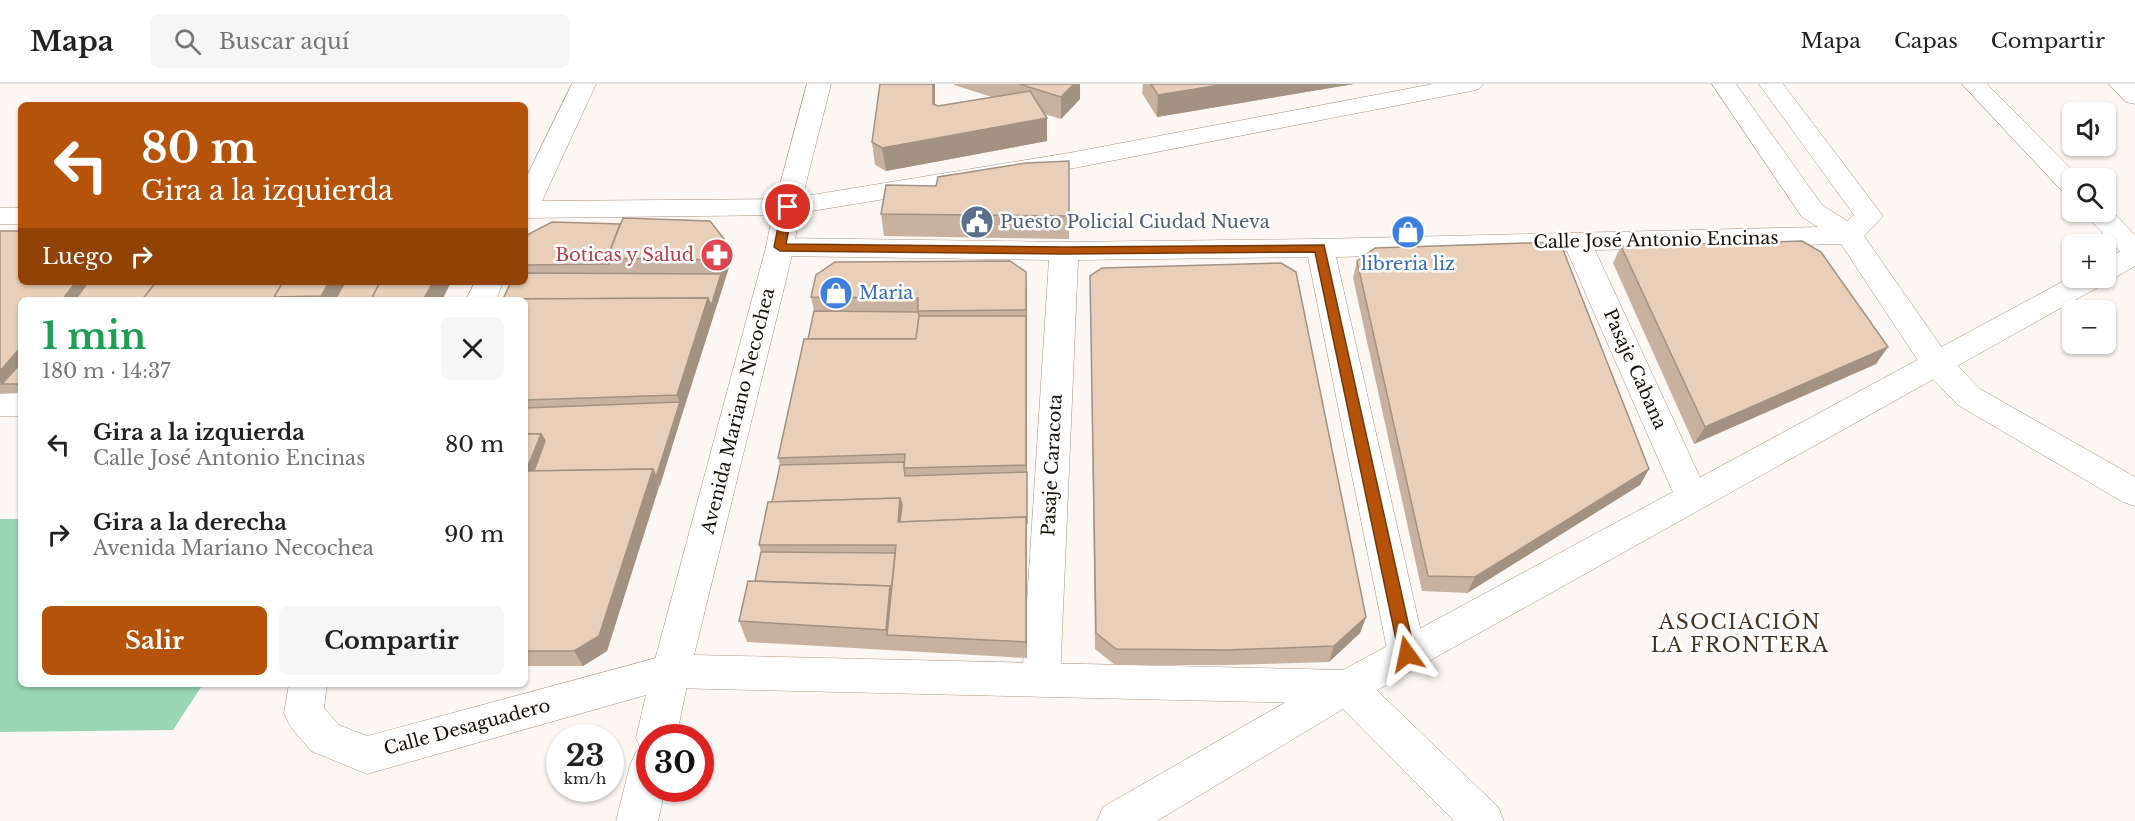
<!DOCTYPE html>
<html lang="es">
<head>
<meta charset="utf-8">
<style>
  body { margin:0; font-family:"Libre Baskerville",serif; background:#f6f6f6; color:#222; height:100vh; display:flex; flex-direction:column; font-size:22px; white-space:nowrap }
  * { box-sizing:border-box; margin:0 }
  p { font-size:20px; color:#767676 }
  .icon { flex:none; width:33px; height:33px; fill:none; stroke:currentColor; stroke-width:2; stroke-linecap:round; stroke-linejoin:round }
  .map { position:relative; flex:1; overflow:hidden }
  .side { position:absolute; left:18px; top:213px; width:510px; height:390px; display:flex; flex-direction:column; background:#fff; border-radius:9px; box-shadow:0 2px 4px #0004 }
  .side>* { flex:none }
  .guide { position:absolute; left:18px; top:18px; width:510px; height:183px; border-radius:9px; box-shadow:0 2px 4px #0004; background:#b45309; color:#fff; overflow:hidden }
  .tools { position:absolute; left:2062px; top:18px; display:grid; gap:12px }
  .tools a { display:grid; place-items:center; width:54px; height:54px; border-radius:9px; background:#fff; box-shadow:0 2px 4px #0004; font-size:30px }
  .speed { position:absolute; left:546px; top:640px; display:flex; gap:12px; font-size:30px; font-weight:700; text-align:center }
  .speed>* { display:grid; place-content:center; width:78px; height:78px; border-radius:50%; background:#fff; box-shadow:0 2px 4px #0004; line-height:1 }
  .speed small { font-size:15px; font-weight:400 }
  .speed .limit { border:9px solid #d22; background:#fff; color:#111 }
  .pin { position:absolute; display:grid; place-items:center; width:51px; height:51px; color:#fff; margin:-26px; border:3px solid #fff; border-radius:50%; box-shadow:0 2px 6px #0007 }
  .me { position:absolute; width:66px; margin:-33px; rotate:348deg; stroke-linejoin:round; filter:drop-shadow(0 0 4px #0008) }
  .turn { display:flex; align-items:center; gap:21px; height:126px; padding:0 24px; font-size:27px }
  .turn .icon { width:78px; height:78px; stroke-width:2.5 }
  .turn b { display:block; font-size:42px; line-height:51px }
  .then { display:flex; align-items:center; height:57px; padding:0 24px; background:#0003; gap:12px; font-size:22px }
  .round { display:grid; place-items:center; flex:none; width:63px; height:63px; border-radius:9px; background:#f6f6f6 }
  .head { display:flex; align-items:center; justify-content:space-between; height:102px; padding:0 24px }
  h1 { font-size:36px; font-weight:700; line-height:45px; color:#1e9e55 }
  .action { display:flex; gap:12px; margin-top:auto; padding:12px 24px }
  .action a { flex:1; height:69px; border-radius:9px; background:#b45309; color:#fff; font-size:24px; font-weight:700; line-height:69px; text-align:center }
  .action a+a { background:#f6f6f6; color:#222 }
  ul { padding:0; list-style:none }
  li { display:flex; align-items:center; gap:18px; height:90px; padding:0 24px }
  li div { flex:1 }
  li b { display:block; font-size:22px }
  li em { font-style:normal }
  header { display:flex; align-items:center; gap:36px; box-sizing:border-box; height:84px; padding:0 30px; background:#fff; border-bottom:2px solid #e0e0e0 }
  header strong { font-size:28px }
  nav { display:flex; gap:33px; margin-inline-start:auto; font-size:21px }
  .search { width:420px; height:54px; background:#f6f6f6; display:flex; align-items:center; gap:15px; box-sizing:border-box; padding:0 21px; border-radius:9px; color:#767676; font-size:22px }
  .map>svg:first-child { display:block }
</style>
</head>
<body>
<header>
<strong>Mapa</strong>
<div class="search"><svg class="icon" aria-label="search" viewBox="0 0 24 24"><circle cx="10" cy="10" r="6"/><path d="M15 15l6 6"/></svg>Buscar aquí</div>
<nav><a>Mapa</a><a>Capas</a><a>Compartir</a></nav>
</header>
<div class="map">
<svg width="2135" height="737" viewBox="0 0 2135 737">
  <rect width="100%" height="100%" fill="#fcf7f2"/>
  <polygon fill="#98d6b4" points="0,435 21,435 21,600 203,600 173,646 0,648"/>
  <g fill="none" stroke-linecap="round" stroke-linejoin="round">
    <g stroke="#a9917b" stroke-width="1">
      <g id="minor">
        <polygon points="572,0 596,0 542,117 787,115 1069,69 1433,0 1483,0 1479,5 1471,7 1069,85 787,131 525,134 525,96"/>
        <polygon points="1712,0 1736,0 1822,121 1847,137 1854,131 1759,0 1783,0 1883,132 1864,152 1947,271 1980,305 2135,393 2135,422 2123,418 1958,321 1925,287 1841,160 1595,166 1709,413 1704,422 1692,426 1680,422 1675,413 1567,167 1336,173 1426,570 1420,582 1407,586 1394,582 1388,570 1308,173 1078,176 1060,596 1055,608 1041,613 1027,608 1022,596 1049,176 780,172 770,169 766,163 770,157 780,154 1064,158 1320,155 1818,143 1802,133"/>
        <polygon points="1962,0 1987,0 2080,94 2073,94 2073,111 2064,109"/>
        <polygon points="2109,0 2135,0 2135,20 2126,18"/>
        <polygon points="2107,122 2135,151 2135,176 2125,173 2083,128 2106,128"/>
        <rect x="0" y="124" width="21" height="16"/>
        <polygon points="475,198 503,198 496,216 466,216"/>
        <rect x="0" y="308" width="21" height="24"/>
        <polygon points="671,570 685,575 690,587 676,654 650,654 650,705 665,705 658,737 616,737 630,681 636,668 641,665 636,654 646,611 367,690 311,667 290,642 284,629 289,600 327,600 324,624 339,641 367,652"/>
        <polygon points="1347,586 1361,591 1498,723 1504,737 1454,737 1343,625 1157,737 1097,737 1103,723 1333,591"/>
      </g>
    </g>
    <g stroke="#a9917b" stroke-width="1">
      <polygon id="major" points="807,0 831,0 800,123 794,163 694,571 1343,586 2073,192 2106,194 2106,174 2135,161 2135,182 2116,193 2106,195 2102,201 1361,615 1347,620 671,604 657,599 652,587 766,163 774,123"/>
    </g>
    <use href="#minor" fill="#fff" fill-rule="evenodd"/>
    <use href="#major" fill="#fff" fill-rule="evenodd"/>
  </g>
  <g fill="#c8b29f">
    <polygon points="880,0 935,0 935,21 938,22 992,13 954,1 954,0 1080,0 1080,15 1061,35 1044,30 1047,57 886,87 875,81 872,58"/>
    <polygon points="1143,0 1354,0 1157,33 1142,9"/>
    <polygon points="1069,77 1069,155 884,152 881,130"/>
    <polygon points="0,147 451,198 442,216 21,216 21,309 0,310"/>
    <polygon points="525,154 731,177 607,567 583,582 525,582 525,216 503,215 525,198"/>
    <polygon points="1621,162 1876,280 1694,360 1613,179"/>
    <polygon points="1357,177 1649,385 1640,401 1467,509 1422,507 1353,194"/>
    <polygon points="1090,192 1366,533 1360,549 1329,578 1225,581 1115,581 1095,565"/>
    <polygon points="1027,210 1027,574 747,558 739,537 755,497 761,468 759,461 772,418 780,381 778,374 808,255 814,227 811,213"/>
  </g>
  <g fill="#a39182">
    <polygon points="933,0 935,0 935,42 933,20"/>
    <polygon points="1074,0 1080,0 1080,15 1061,35 1061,13"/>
    <polygon points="1226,0 1354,0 1157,33 1158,11"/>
    <polygon points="1047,34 1047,57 886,87 882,64"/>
    <polygon points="724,155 731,177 724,199 717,176"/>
    <polygon points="1026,188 1027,210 1027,397 1026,381"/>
    <polygon points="721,190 724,199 683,327 677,311 708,214"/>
    <polygon points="76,198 102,198 89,216 62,216"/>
    <polygon points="329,198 355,198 346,216 323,216 321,212"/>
    <polygon points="433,198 451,198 442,216 423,216"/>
    <polygon points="21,263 21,298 2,300 0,298 0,287"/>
    <polygon points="1888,263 1876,280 1694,360 1705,343"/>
    <polygon points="680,318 683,327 660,402 656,393"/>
    <polygon points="541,350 549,366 539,394 526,387"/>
    <polygon points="653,385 659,402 607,567 583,582 574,567"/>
    <polygon points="1649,385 1640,401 1467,509 1475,493"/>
    <polygon points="1027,388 1027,574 1026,558"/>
    <polygon points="900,414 903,430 899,445 898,438"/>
    <polygon points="890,502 893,515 887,551 886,546"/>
    <polygon points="1366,533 1360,549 1329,578 1334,562"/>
  </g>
  <g fill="#e9cfb9" stroke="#a39182" stroke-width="1.5">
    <polygon points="880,0 933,0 933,20 938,22 1030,7 1047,34 882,64 872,58"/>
    <polygon points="1019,0 1074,0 1061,13"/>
    <polygon points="1151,0 1226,0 1158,11"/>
    <polygon points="1069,77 1069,132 881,130 886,101 936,102 938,93 1026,79"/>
    <polygon points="623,134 710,137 724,155 717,176 607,174"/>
    <polygon points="552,138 620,140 607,174 609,180 525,181 525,154 527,151"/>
    <polygon points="0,147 21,147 21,198 76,198 62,216 21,216 21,263 0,287"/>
    <polygon points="1802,157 1821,168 1888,263 1705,343 1621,162"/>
    <polygon points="1560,158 1649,385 1475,493 1428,492 1357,177 1375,164"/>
    <polygon points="1010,177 1026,188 1026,226 918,227 918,214 811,213 816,191 835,178"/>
    <polygon points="1281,179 1296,188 1366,533 1334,562 1227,566 1116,565 1096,549 1090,192 1102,184"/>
    <polygon points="525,189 721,190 711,222 708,214 503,215 511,198 525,198"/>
    <polygon points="88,198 156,198 142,216 75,216"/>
    <polygon points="156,198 283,198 274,213 276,216 142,216"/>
    <polygon points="283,198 329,198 321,212 274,213"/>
    <polygon points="345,198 380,198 371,216 335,216"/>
    <polygon points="380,198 433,198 423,216 371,216"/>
    <polygon points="708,214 677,311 525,316 525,216 495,216 495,215"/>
    <polygon points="814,227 918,228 919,232 916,255 808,255"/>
    <polygon points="919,232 1026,232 1026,381 904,384 905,370 778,374 804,255 916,255"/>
    <polygon points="21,279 21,300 2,300"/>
    <polygon points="680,318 656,393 653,385 534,387 545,357 541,350 525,350 525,324"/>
    <polygon points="525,350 541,350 526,387 525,387"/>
    <polygon points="904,378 904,384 905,392 1027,388 1027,440 1026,433 900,438 902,421 900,414 772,418 780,381"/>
    <polygon points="653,385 599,552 574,567 525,567 525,390 526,387"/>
    <polygon points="900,414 898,438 1026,433 1026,558 887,551 896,461 759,461 768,418"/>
    <polygon points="761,468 895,469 891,507 890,502 755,497"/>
    <polygon points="748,497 890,502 886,546 739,537"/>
  </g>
  <polygon fill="#b45309" stroke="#753606" stroke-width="1.5" points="788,119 793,123 786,160 1064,163 1324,161 1415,570 1413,575 1407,577 1401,575 1399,570 1315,168 1064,170 780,167 774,163 782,123"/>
  <defs>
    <g id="civic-disc" transform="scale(1.725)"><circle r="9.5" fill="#5c6f8a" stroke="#fff"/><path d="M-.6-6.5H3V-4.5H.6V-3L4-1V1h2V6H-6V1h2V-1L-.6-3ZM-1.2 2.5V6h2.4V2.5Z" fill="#fff"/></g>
    <g id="shop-disc" transform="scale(1.725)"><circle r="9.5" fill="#3f7fe0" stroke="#fff"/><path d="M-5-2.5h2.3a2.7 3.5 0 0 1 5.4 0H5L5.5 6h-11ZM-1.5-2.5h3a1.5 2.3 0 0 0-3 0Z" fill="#fff"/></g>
    <g id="pharmacy-disc" transform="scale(1.725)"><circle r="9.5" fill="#e0444e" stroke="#fff"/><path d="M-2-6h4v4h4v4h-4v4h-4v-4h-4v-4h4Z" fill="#fff"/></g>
  </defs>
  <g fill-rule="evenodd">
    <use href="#civic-disc" x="977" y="138"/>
    <use href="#shop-disc" x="1408" y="148"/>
    <use href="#pharmacy-disc" x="717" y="171"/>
    <use href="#shop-disc" x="836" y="209"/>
  </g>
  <g text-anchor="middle" stroke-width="5" stroke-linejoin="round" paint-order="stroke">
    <g font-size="18" fill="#4e5e75" stroke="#fff" text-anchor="start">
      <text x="1000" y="144">Puesto Policial Ciudad Nueva</text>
    </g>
    <g font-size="18" fill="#191109" stroke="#fff">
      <text transform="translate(1656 156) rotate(-1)" y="6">Calle José Antonio Encinas</text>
      <text transform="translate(1635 285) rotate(66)" y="6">Pasaje Cabana</text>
      <text transform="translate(738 327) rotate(-76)" y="6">Avenida Mariano Necochea</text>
      <text transform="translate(1052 381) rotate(-87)" y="6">Pasaje Caracota</text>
      <text transform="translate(467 643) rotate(-15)" y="6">Calle Desaguadero</text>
    </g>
    <g font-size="18" fill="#be3a42" stroke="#fff" text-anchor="end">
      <text x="694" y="177">Boticas y Salud</text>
    </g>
    <g font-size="18" fill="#366cbe" stroke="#fff">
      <text x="1408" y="186">libreria liz</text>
      <text x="859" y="215" text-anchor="start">Maria</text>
    </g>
    <g font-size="20" letter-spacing="1.5" fill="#473320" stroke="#fff">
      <text x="1740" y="545">ASOCIACIÓN<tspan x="1740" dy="23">LA FRONTERA</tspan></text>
    </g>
  </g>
</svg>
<div class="tools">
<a><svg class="icon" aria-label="sound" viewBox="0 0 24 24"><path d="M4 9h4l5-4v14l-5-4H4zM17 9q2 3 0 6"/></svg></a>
<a><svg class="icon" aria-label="search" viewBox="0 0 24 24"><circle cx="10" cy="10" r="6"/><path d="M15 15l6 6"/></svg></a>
<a>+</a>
<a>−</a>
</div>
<div class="speed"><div>23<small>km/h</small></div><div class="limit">30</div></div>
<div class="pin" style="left:788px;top:123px;background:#d93025"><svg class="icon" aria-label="arrive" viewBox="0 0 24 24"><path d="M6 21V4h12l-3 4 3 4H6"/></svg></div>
<svg class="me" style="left:1407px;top:570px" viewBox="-20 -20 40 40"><path d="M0-17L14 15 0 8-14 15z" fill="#b45309" stroke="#fff" stroke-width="4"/></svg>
<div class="guide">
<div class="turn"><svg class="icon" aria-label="left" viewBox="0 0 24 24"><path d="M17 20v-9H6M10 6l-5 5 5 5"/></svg><div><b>80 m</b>Gira a la izquierda</div></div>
<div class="then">Luego<svg class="icon" aria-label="right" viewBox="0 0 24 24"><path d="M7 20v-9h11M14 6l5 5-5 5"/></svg></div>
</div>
<section class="side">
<div class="head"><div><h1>1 min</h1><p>180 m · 14:37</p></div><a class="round"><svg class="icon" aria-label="close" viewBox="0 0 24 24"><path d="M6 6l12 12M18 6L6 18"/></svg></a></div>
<ul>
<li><svg class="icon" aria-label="left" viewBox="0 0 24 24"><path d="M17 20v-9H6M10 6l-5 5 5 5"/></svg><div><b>Gira a la izquierda</b><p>Calle José Antonio Encinas</p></div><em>80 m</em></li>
<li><svg class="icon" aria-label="right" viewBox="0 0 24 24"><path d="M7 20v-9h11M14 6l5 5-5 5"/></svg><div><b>Gira a la derecha</b><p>Avenida Mariano Necochea</p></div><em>90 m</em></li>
</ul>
<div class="action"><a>Salir</a><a>Compartir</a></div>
</section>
</div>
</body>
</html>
